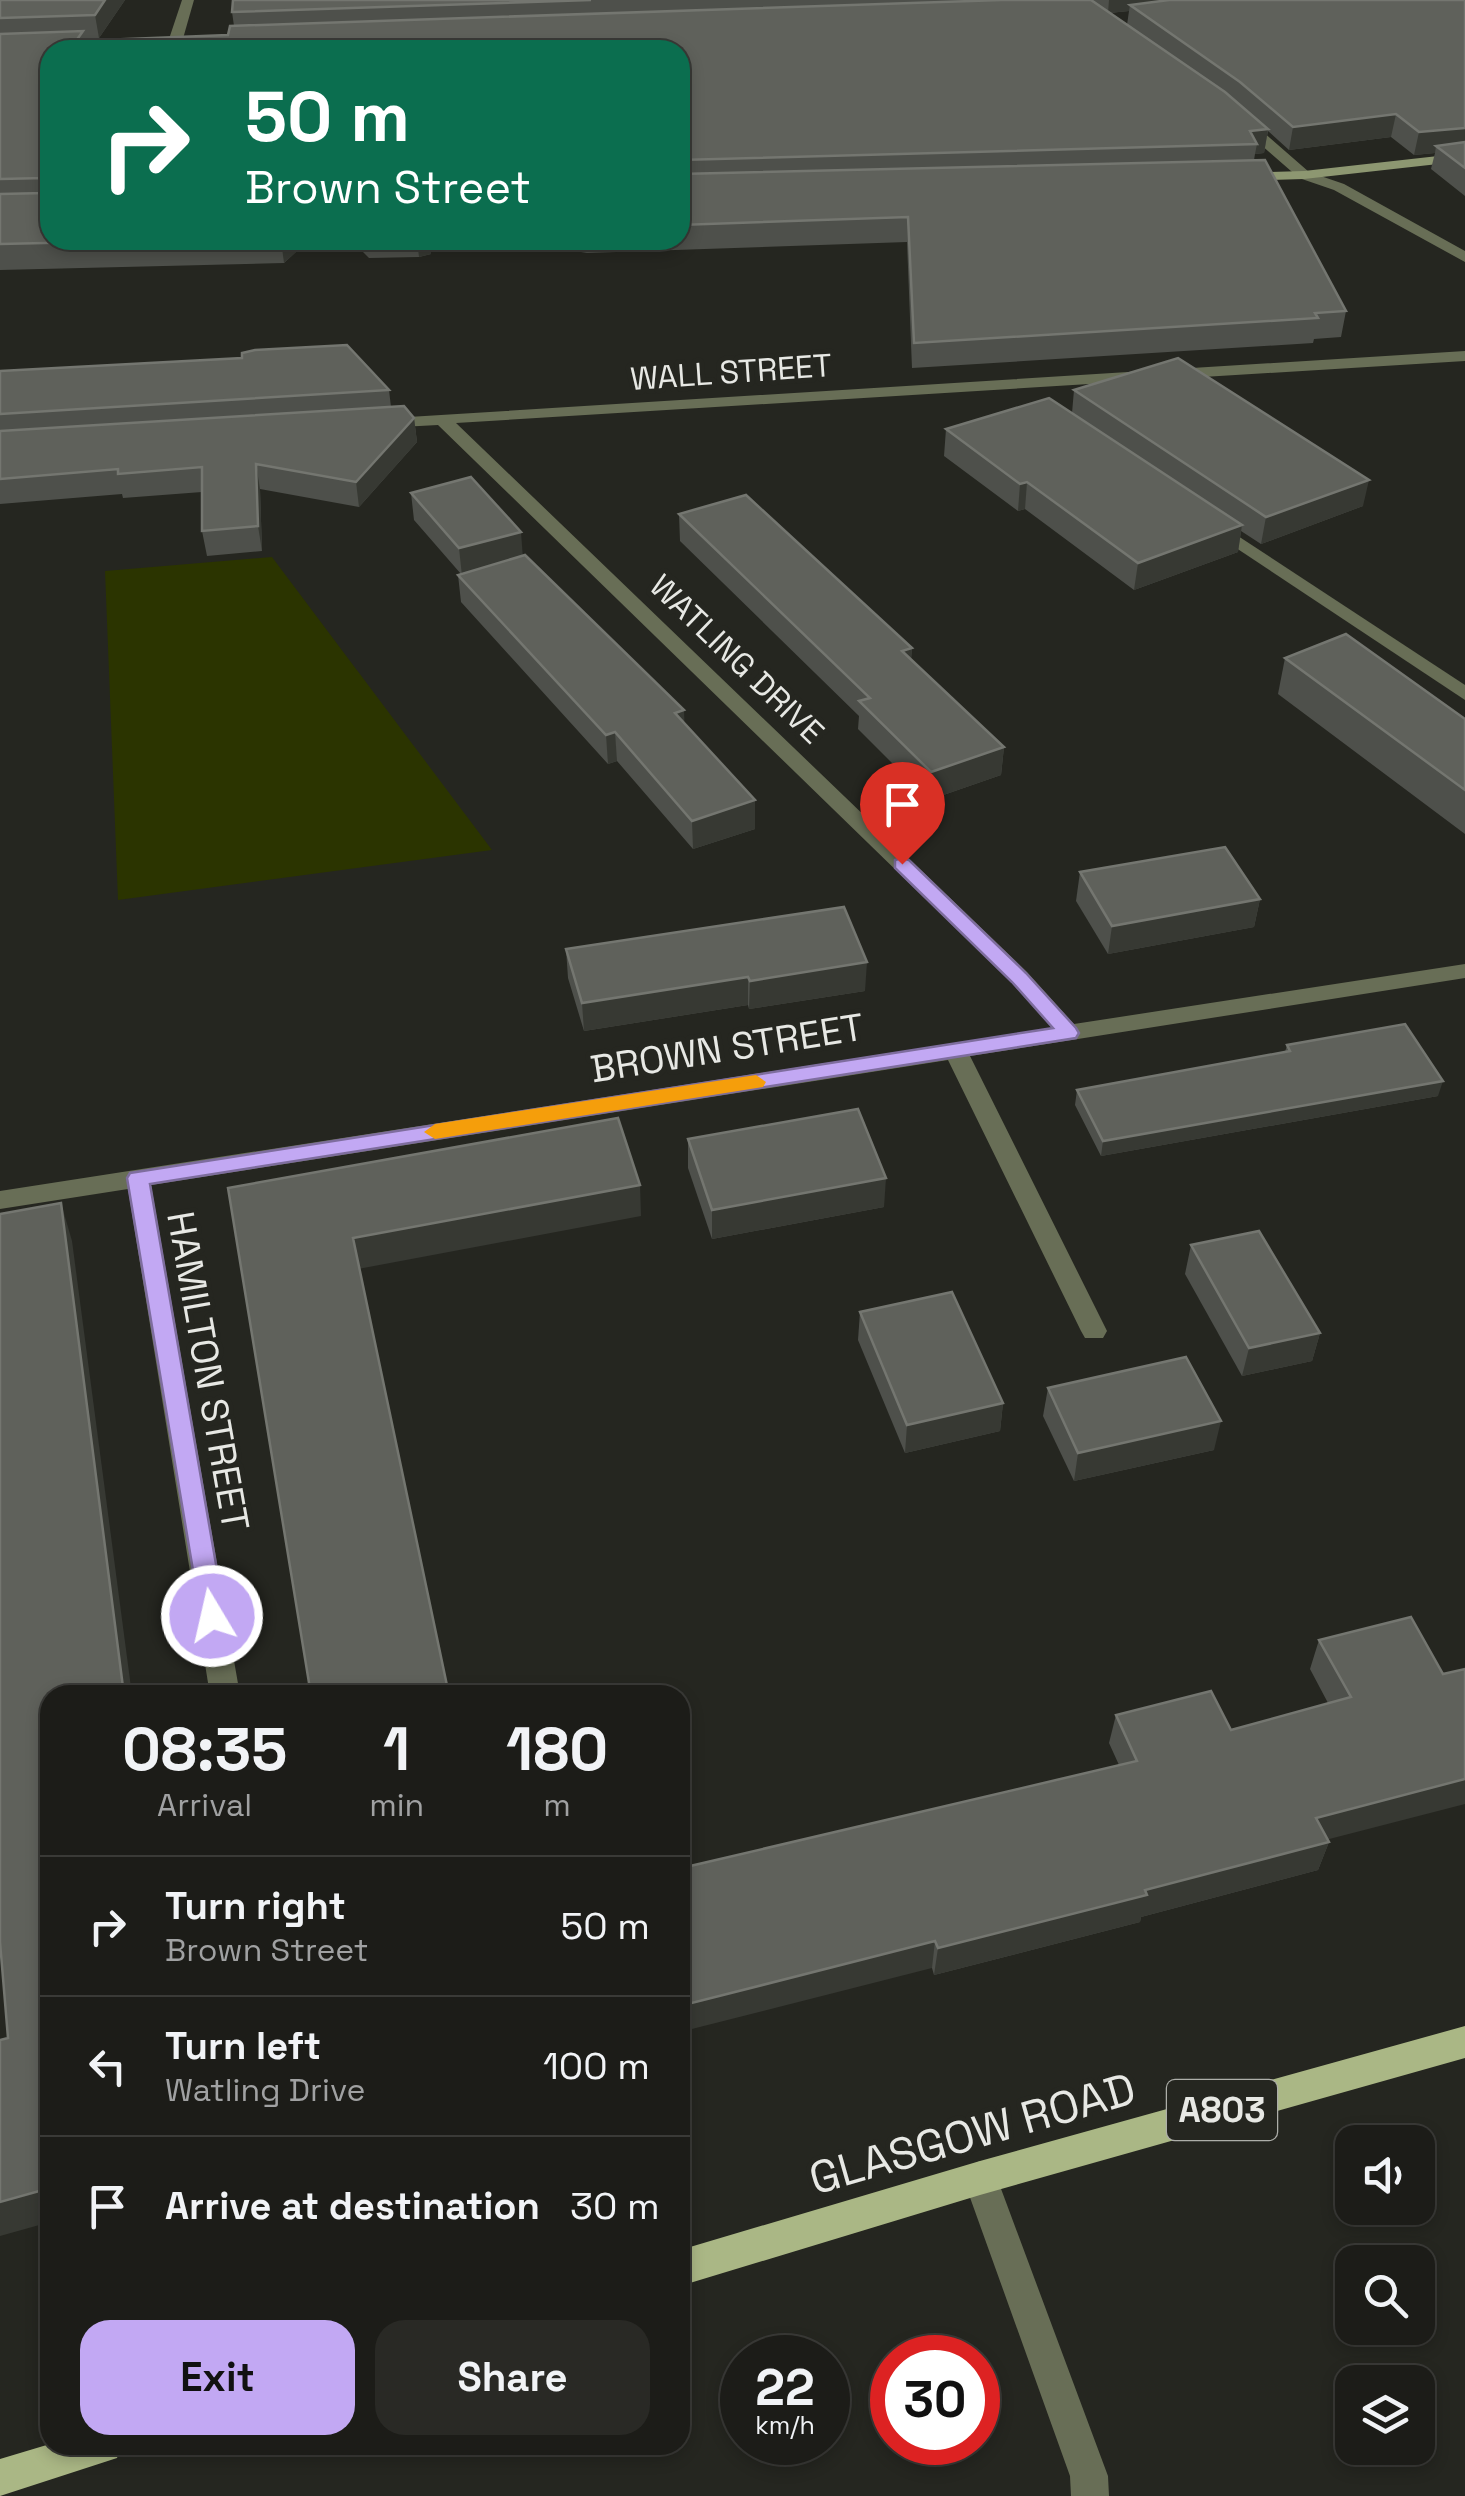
<!DOCTYPE html>
<html lang="en">
<head>
<meta charset="utf-8">
<style>
  body { margin:0; font-family:"Space Grotesk",sans-serif; background:#292925; color:#f1f3f6; height:100vh; display:flex; flex-direction:column; font-size:38px; white-space:nowrap }
  * { box-sizing:border-box; margin:0 }
  p { font-size:32px; color:#a0a1a2 }
  .icon { flex:none; width:55px; height:55px; fill:none; stroke:currentColor; stroke-width:2; stroke-linecap:round; stroke-linejoin:round }
  .map { position:relative; flex:1; overflow:hidden }
  .drawer { position:absolute; left:40px; top:1685px; width:650px; height:770px; display:flex; flex-direction:column; background:#1c1c18; border-radius:30px; box-shadow:0 5px 15px #0003,0 0 0 2px #3a3a37 }
  .drawer>* { flex:none }
  .top-card { position:absolute; left:40px; top:40px; width:650px; height:210px; border-radius:30px; box-shadow:0 5px 15px #0003,0 0 0 2px #3a3a37; background:#0b6e4f; color:#fff; overflow:hidden }
  .fabs { position:absolute; left:1335px; top:2125px; display:grid; gap:20px }
  .fabs a { display:grid; place-items:center; width:100px; height:100px; border-radius:20px; background:#1c1c18; box-shadow:0 5px 15px #0003,0 0 0 2px #3a3a37; font-size:50px }
  .speed { position:absolute; left:720px; top:2335px; display:flex; gap:20px; font-size:50px; font-weight:700; text-align:center }
  .speed>* { display:grid; place-content:center; width:130px; height:130px; border-radius:50%; background:#1c1c18; box-shadow:0 5px 15px #0003,0 0 0 2px #3a3a37; line-height:1 }
  .speed small { font-size:25px; font-weight:400 }
  .speed .limit { border:15px solid #d22; background:#fff; color:#111 }
  .pin { position:absolute; display:grid; place-items:center; width:85px; height:85px; color:#fff; margin:-102px -42px; border-radius:50% 50% 50% 0; rotate:-45deg; box-shadow:0 0 10px #0007 }
  .pin .icon { rotate:45deg }
  .me { position:absolute; width:110px; margin:-55px; rotate:351deg; stroke-linejoin:round; filter:drop-shadow(0 0 8px #0008) }
  .turn { display:flex; align-items:center; gap:35px; height:210px; padding:0 40px; font-size:45px }
  .turn .icon { width:130px; height:130px; stroke-width:2.5 }
  .turn b { display:block; font-size:70px; line-height:85px }
  .eta { display:flex; justify-content:space-evenly; align-items:center; height:170px; text-align:center }
  .eta b { font-size:60px; font-weight:700; line-height:70px }
  .action { display:flex; gap:20px; margin-top:auto; padding:20px 40px }
  .action a { flex:1; height:115px; border-radius:30px; background:#c2a8f3; color:#111; font-size:40px; font-weight:700; line-height:115px; text-align:center }
  .action a+a { background:#292925; color:#f1f3f6 }
  ul { padding:0; list-style:none }
  li { display:flex; align-items:center; gap:30px; height:140px; padding:0 40px; border-top:2px solid #3a3a37 }
  li div { flex:1 }
  li b { display:block; font-size:38px }
  li em { font-style:normal }
  .map>svg:first-child { display:block }
</style>
</head>
<body>
<div class="map">
<svg width="1465" height="2496" viewBox="0 0 1465 2496">
  <rect width="100%" height="100%" fill="#252620"/>
  <polygon fill="#2b3400" points="272,557 492,850 118,900 105,571"/>
  <g fill="none" stroke-linecap="round" stroke-linejoin="round">
    <g fill="#686e56" fill-rule="evenodd">
      <polygon points="182,0 194,0 182,42 175,46 168,42"/>
      <polygon points="1236,117 1246,117 1309,172 1344,184 1465,251 1465,262 1334,190 1299,178 1236,123"/>
      <polygon points="1465,351 1465,361 456,423 1027,972 1074,1024 1465,964 1465,978 970,1056 1107,1331 1103,1338 1085,1338 1081,1331 948,1060 151,1185 240,1695 210,1695 128,1189 0,1209 0,1191 1052,1028 1011,982 438,425 382,428 374,423 376,419"/>
      <polygon points="1212,519 1465,685 1465,700 1206,528 1203,524"/>
      <polygon points="980,2161 992,2166 997,2178 1108,2476 1109,2496 1071,2496 1070,2476 963,2178 968,2166"/>
    </g>
    <polygon fill="#8d9771" fill-rule="evenodd" points="1465,153 1465,161 1304,179 1241,181 1234,177 1241,173 1304,171"/>
    <g fill="#aab785" fill-rule="evenodd">
      <polygon points="1465,2026 1465,2058 980,2195 680,2286 680,2250 980,2161"/>
      <polygon points="50,2444 50,2445 122,2445 117,2458 0,2496 0,2459"/>
    </g>
  </g>
  <g fill="#4e504b" fill-rule="evenodd">
    <path d="M0 0H125L99 38H85V41L228 35 234 26 232 12 233 0H1465V196L1431 169 1435 153 1414 155 1391 137 1289 150 1268 131 1264 153 1255 154 1254 160 1346 311 1341 337 1314 339 1313 343 912 368 907 242 587 253 575 251 574 245 503 247 431 249V254L419 257 369 258 351 240H680V50L50 240H309L284 263 0 270ZM1129 11 1127 25 1110 13 1119 12Z"/>
    <polygon points="0,371 389,390 391,407 414,418 417,442 359,507 260,489 262,551 207,556 202,531 202,492 123,498 122,494 0,504"/>
    <polygon points="1074,390 1363,506 1261,544 1241,531 1238,552 1134,590 1025,509 1018,511 944,456 946,429 1072,413"/>
    <polygon points="411,493 523,556 684,710 684,723 755,800 755,829 693,849 617,761 608,764 461,602 458,575 461,574 414,520"/>
    <polygon points="679,514 912,648 911,659 1004,747 1001,775 929,800 858,729 859,716 680,541"/>
    <polygon points="1285,658 1465,719 1465,834 1278,694"/>
    <polygon points="1080,872 1260,899 1254,927 1108,954 1076,901"/>
    <polygon points="566,949 865,991 749,1009 748,1005 584,1031 568,978"/>
    <polygon points="1287,1045 1438,1096 1101,1156 1075,1105 1077,1090 1285,1052"/>
    <polygon points="688,1139 884,1207 712,1239 688,1168"/>
    <polygon points="1191,1245 1320,1333 1312,1361 1242,1376 1185,1274"/>
    <polygon points="860,1312 1003,1403 1000,1431 905,1453 858,1340"/>
    <polygon points="1048,1388 1214,1450 1074,1481 1043,1416"/>
    <polygon points="1411,1617 1328,1840 1329,1842 1318,1870 1141,1917 1140,1922 934,1975 932,1968 686,1873 686,1867 1119,1765 1109,1743 1116,1715 1231,1730 1328,1703 1310,1669 1319,1640"/>
  </g>
  <g fill="#373933">
    <polygon points="105,0 125,0 99,38 95,15"/>
    <polygon points="1109,0 1229,0 1130,5 1129,11 1108,13"/>
    <polygon points="1396,114 1391,137 1289,150 1293,127"/>
    <polygon points="1465,128 1465,150 1436,146 1435,153 1414,155 1419,132"/>
    <polygon points="1268,129 1264,153 1255,154 1257,144 1250,131"/>
    <polygon points="281,240 309,240 284,263"/>
    <polygon points="417,240 430,240 431,254 419,257"/>
    <polygon points="414,418 417,442 359,507 356,482"/>
    <polygon points="256,464 260,489 262,551 258,526"/>
    <polygon points="1369,480 1363,506 1261,544 1266,517"/>
    <polygon points="1027,482 1025,509 1018,511 1020,484"/>
    <polygon points="1242,525 1238,552 1134,590 1138,563"/>
    <polygon points="521,532 523,559 462,576 459,548"/>
    <polygon points="912,648 910,676 902,651"/>
    <polygon points="684,710 685,738 675,713"/>
    <polygon points="615,732 617,761 608,764 606,735"/>
    <polygon points="1004,747 1001,775 929,800 931,772"/>
    <polygon points="755,800 755,829 693,849 692,821"/>
    <polygon points="1260,899 1254,927 1108,954 1112,926"/>
    <polygon points="867,962 865,991 749,1009 750,981"/>
    <polygon points="748,977 748,1005 584,1031 582,1003"/>
    <polygon points="1443,1081 1438,1096 1101,1156 1103,1141"/>
    <polygon points="886,1178 884,1207 712,1239 712,1210"/>
    <polygon points="640,1185 641,1216 358,1269 353,1238"/>
    <polygon points="61,1203 72,1241 132,1695 124,1695"/>
    <polygon points="1320,1333 1312,1361 1242,1376 1249,1348"/>
    <polygon points="1003,1403 1000,1431 905,1453 907,1425"/>
    <polygon points="1221,1421 1214,1450 1074,1481 1078,1453"/>
    <polygon points="1465,1779 1465,1804 1306,1845 1316,1818"/>
    <polygon points="1329,1842 1318,1870 1141,1917 1140,1922 934,1975 938,1948 1145,1890"/>
    <polygon points="935,1941 932,1968 680,2032 680,2006"/>
    <polygon points="50,2188 50,2222 0,2236 0,2202"/>
  </g>
  <g fill="#5f615b" stroke="#747670" stroke-width="2.5">
    <polygon points="0,0 105,0 95,15 0,18"/>
    <polygon points="233,0 591,0 232,12"/>
    <polygon points="1001,0 1091,0 1225,92 1268,129 1250,131 1257,144 680,160 680,50 50,50 50,240 181,240 0,244 0,194 45,193 49,181 45,178 0,179 0,34 83,31 76,41 228,35 230,26"/>
    <polygon points="1169,0 1465,0 1465,128 1419,132 1396,114 1293,127 1240,82 1130,5"/>
    <polygon points="1465,142 1465,168 1436,146"/>
    <polygon points="1265,160 1346,311 1315,313 1318,318 914,343 908,217 680,225 680,174"/>
    <polygon points="347,345 389,390 0,414 0,371 242,358 242,353 255,350"/>
    <polygon points="1178,358 1369,480 1266,517 1074,390"/>
    <polygon points="1049,398 1242,525 1138,563 1027,482 1020,484 946,429"/>
    <polygon points="404,406 414,418 356,482 256,464 258,526 202,531 202,467 118,474 118,469 0,479 0,431"/>
    <polygon points="471,477 521,532 459,548 411,493"/>
    <polygon points="746,495 912,648 902,651 1004,747 931,772 859,701 870,698 679,514"/>
    <polygon points="525,555 684,710 675,713 755,800 692,821 615,732 606,735 458,575"/>
    <polygon points="1346,634 1465,719 1465,790 1285,658"/>
    <polygon points="1225,847 1260,899 1112,926 1080,872"/>
    <polygon points="844,907 867,962 750,981 748,977 582,1003 566,949"/>
    <polygon points="1405,1024 1443,1081 1103,1141 1077,1090 1290,1051 1287,1045"/>
    <polygon points="858,1109 886,1178 712,1210 688,1139"/>
    <polygon points="618,1118 640,1185 353,1238 449,1695 311,1695 228,1188"/>
    <polygon points="61,1203 124,1695 50,1695 50,2188 0,2202 0,2040 8,2038 0,1942 0,1214"/>
    <polygon points="1259,1231 1320,1333 1249,1348 1191,1245"/>
    <polygon points="952,1292 1003,1403 907,1425 860,1312"/>
    <polygon points="1186,1357 1221,1421 1078,1453 1048,1388"/>
    <polygon points="1411,1617 1443,1674 1465,1669 1465,1779 1316,1818 1329,1842 1145,1890 1147,1895 938,1948 935,1941 680,2006 680,1875 688,1873 686,1867 1137,1761 1116,1715 1211,1691 1231,1730 1351,1697 1319,1640"/>
  </g>
  <polygon fill="#c2a8f3" stroke="#7e6d9e" stroke-width="2.5" points="902,858 909,860 1026,973 1076,1028 1079,1033 1076,1038 150,1184 225,1616 221,1624 212,1627 202,1624 127,1178 130,1173 1053,1028 1012,982 895,868 895,860"/>
  <polygon fill="#f59e0b" points="756,1075 766,1082 763,1087 435,1139 424,1132 435,1124"/>
  <g text-anchor="middle" stroke-width="10" stroke-linejoin="round" paint-order="stroke">
    <g font-size="32" fill="#e7e8e4" stroke="#252620">
      <text transform="translate(731 372) rotate(-4)" y="11">WALL STREET</text>
      <text transform="translate(737 659) rotate(44)" y="11">WATLING DRIVE</text>
    </g>
    <rect fill="#252620" stroke="#adaea9" stroke-width="2.5" x="1167" y="2080" width="110" height="60" rx="8"/>
    <g font-size="35" font-weight="bold" fill="#e7e8e4">
      <text x="1222" y="2122">A803</text>
    </g>
    <g font-size="38" fill="#e7e8e4" stroke="#252620">
      <text transform="translate(727 1048) rotate(-9)" y="13">BROWN STREET</text>
      <text transform="translate(208 1371) rotate(80)" y="13">HAMILTON STREET</text>
    </g>
    <g font-size="45" fill="#e7e8e4" stroke="#252620">
      <text transform="translate(972 2133) rotate(-16)" y="16">GLASGOW ROAD</text>
    </g>
  </g>
</svg>
<div class="fabs">
<a><svg class="icon" aria-label="sound" viewBox="0 0 24 24"><path d="M4 9h4l5-4v14l-5-4H4zM17 9q2 3 0 6"/></svg></a>
<a><svg class="icon" aria-label="search" viewBox="0 0 24 24"><circle cx="10" cy="10" r="6"/><path d="M15 15l6 6"/></svg></a>
<a><svg class="icon" aria-label="layers" viewBox="0 0 24 24"><path d="M12 4l9 5-9 5-9-5zM3 14l9 5 9-5"/></svg></a>
</div>
<div class="speed"><div>22<small>km/h</small></div><div class="limit">30</div></div>
<div class="pin" style="left:902px;top:864px;background:#d93025"><svg class="icon" aria-label="arrive" viewBox="0 0 24 24"><path d="M6 21V4h12l-3 4 3 4H6"/></svg></div>
<svg class="me" style="left:212px;top:1616px" viewBox="-20 -20 40 40"><circle r="17" fill="#c2a8f3" stroke="#fff" stroke-width="3"/><path d="M0-11L8 9 0 5-8 9z" fill="#fff"/></svg>
<div class="top-card">
<div class="turn"><svg class="icon" aria-label="right" viewBox="0 0 24 24"><path d="M7 20v-9h11M14 6l5 5-5 5"/></svg><div><b>50 m</b>Brown Street</div></div>
</div>
<section class="drawer">
<div class="eta">
<div><b>08:35</b><p>Arrival</p></div>
<div><b>1</b><p>min</p></div>
<div><b>180</b><p>m</p></div>
</div>
<ul>
<li><svg class="icon" aria-label="right" viewBox="0 0 24 24"><path d="M7 20v-9h11M14 6l5 5-5 5"/></svg><div><b>Turn right</b><p>Brown Street</p></div><em>50 m</em></li>
<li><svg class="icon" aria-label="left" viewBox="0 0 24 24"><path d="M17 20v-9H6M10 6l-5 5 5 5"/></svg><div><b>Turn left</b><p>Watling Drive</p></div><em>100 m</em></li>
<li><svg class="icon" aria-label="arrive" viewBox="0 0 24 24"><path d="M6 21V4h12l-3 4 3 4H6"/></svg><div><b>Arrive at destination</b></div><em>30 m</em></li>
</ul>
<div class="action"><a>Exit</a><a>Share</a></div>
</section>
</div>
</body>
</html>
